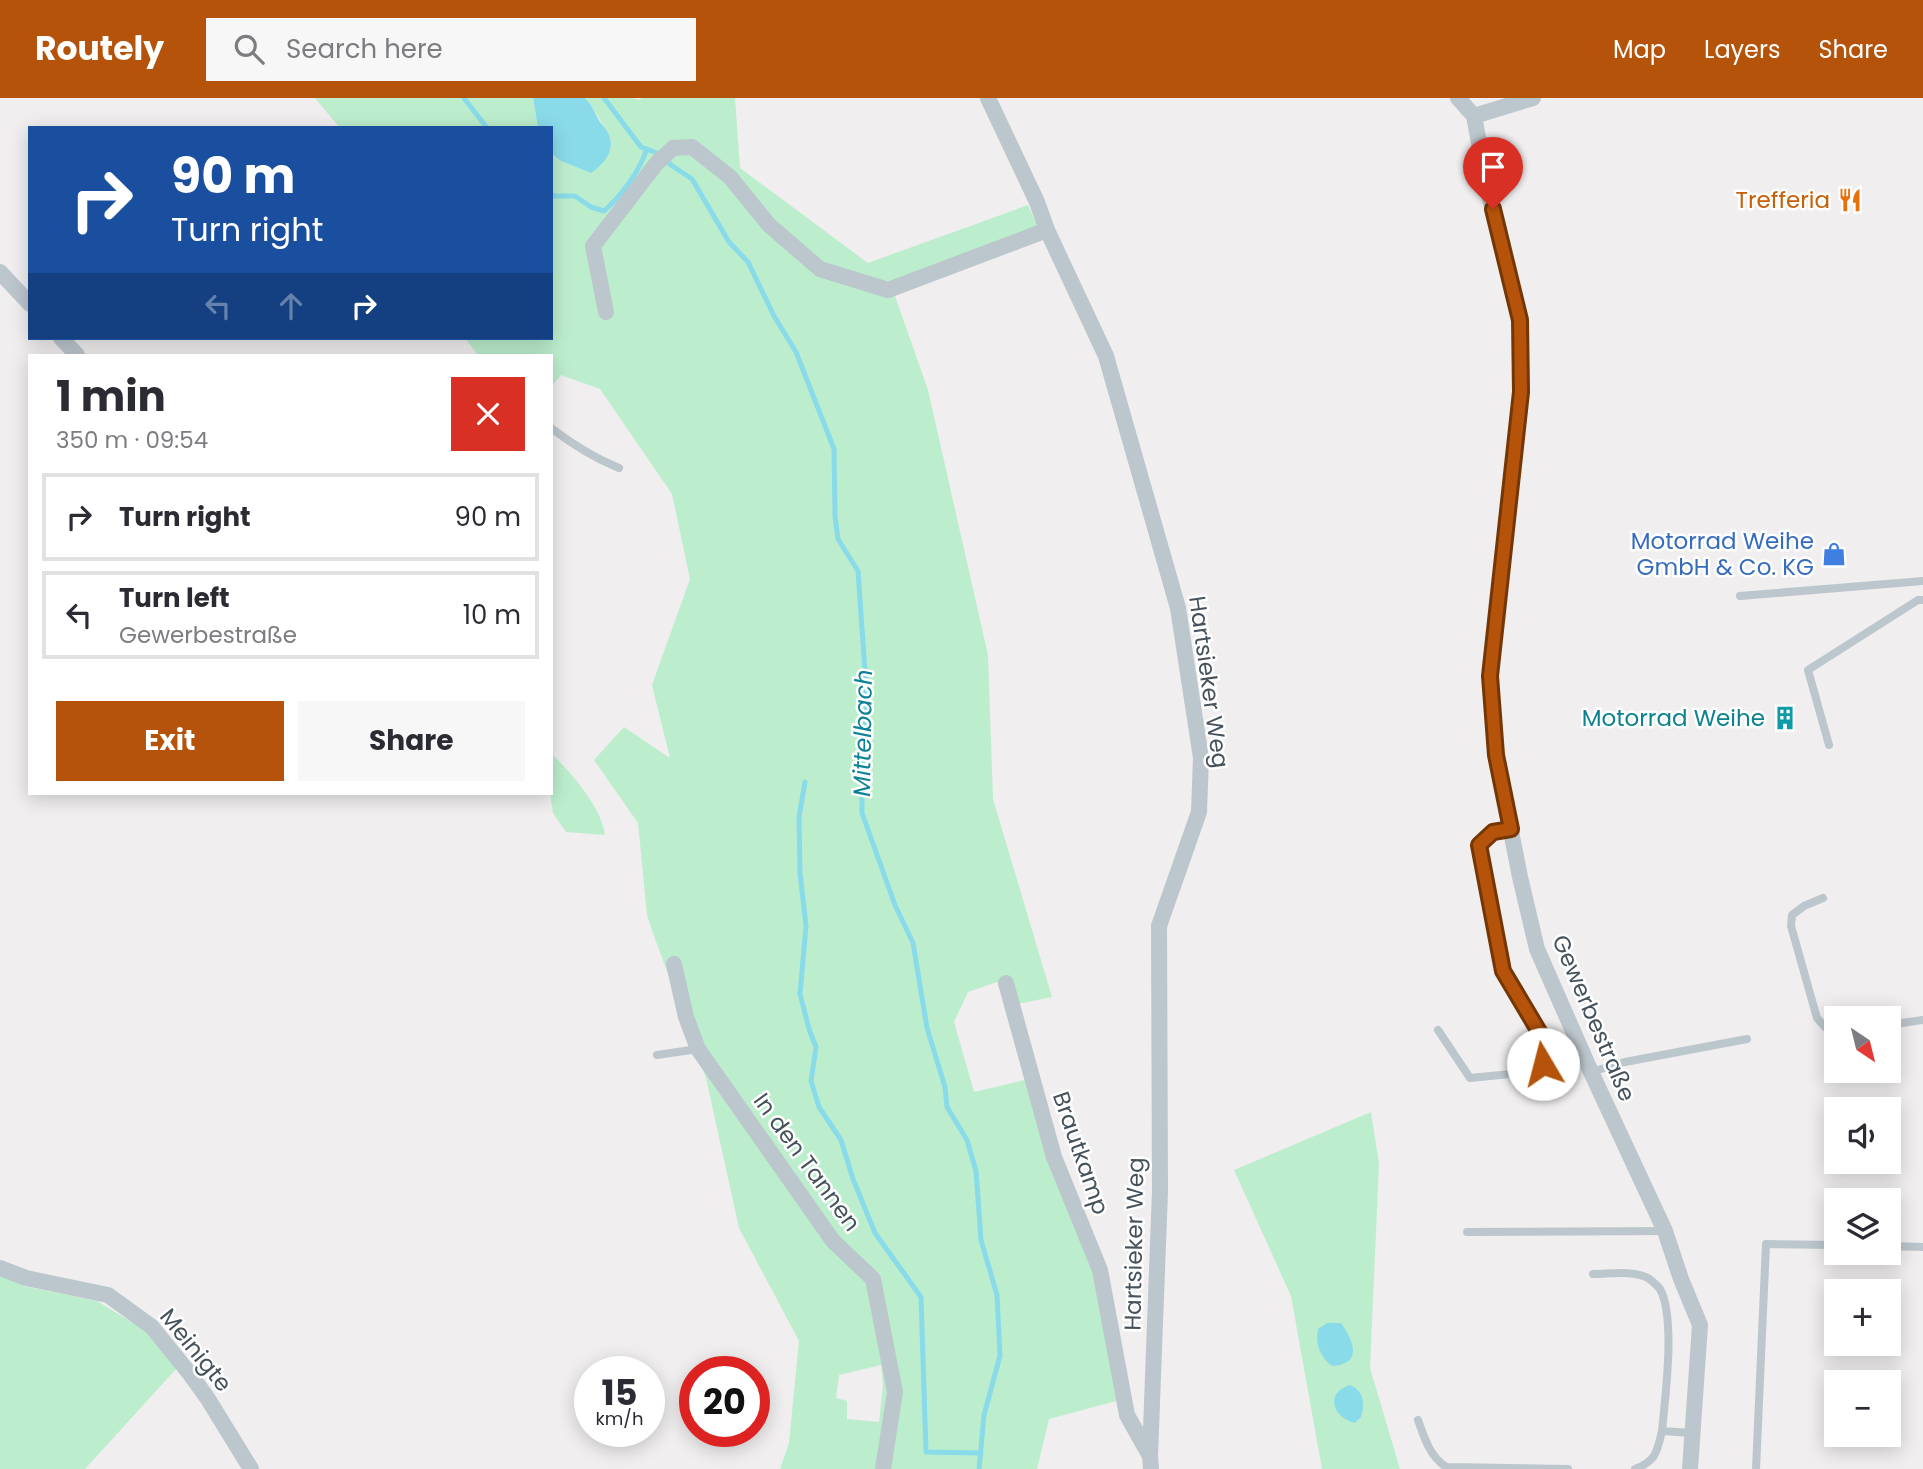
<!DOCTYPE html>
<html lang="en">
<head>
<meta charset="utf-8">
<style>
  body { margin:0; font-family:Poppins,sans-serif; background:#f7f7f7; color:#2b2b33; height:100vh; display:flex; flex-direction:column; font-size:26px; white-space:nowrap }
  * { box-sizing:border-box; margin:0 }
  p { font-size:23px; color:#7c7c81 }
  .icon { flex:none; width:38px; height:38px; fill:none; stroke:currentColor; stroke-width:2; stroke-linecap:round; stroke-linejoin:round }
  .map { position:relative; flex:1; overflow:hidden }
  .sheet { position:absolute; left:28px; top:256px; width:525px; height:441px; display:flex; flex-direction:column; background:#fff; border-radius:0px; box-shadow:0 4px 18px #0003 }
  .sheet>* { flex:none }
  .banner { position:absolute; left:28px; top:28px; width:525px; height:214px; border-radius:0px; box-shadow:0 4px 18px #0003; background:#1a4fa0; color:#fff; overflow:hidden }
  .needle { width:46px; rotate:145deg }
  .buttons { position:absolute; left:1824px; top:908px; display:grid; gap:14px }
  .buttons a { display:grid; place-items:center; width:77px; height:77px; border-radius:0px; background:#fff; box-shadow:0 4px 18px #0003; font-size:35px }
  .speed { position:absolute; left:574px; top:1258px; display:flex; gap:14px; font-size:35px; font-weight:700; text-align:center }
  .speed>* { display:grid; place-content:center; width:91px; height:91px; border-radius:50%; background:#fff; box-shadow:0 4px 18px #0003; line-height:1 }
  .speed small { font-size:18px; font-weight:400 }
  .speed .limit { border:10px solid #d22; background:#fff; color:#111 }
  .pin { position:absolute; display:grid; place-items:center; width:60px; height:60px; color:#fff; margin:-72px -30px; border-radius:50% 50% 50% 0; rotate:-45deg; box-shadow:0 0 7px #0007 }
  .pin .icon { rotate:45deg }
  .me { position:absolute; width:77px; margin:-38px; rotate:352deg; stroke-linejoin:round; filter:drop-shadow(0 0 5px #0008) }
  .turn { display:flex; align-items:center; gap:24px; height:147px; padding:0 28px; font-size:32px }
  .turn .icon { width:91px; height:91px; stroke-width:2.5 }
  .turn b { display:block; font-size:49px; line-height:60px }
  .lanes { display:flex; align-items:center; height:66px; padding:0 28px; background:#0003; justify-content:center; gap:35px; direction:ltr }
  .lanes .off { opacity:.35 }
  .round { display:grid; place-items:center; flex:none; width:74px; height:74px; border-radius:0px; background:#f7f7f7 }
  .headline { display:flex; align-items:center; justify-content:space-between; height:119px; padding:0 28px }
  h1 { font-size:42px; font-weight:700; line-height:52px }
  .primary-button { display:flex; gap:14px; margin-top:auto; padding:14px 28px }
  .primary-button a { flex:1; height:80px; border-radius:0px; background:#b45309; color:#fff; font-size:28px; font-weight:700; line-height:80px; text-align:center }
  .primary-button a+a { background:#f7f7f7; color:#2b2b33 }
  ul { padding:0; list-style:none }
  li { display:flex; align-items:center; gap:21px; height:88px; margin:0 14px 10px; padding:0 14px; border:4px solid #e1e1e2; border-radius:0px }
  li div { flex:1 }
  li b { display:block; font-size:26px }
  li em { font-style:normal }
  header { display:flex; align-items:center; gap:42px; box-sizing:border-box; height:98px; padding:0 35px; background:#b45309; color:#fff }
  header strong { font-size:33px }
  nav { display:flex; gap:38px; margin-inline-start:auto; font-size:24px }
  .search { width:490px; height:63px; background:#f7f7f7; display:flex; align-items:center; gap:18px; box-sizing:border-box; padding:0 24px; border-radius:0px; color:#7c7c81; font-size:26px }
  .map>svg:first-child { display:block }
</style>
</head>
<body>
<header>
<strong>Routely</strong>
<div class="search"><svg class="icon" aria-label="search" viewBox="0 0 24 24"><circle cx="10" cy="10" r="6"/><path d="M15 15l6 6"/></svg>Search here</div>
<nav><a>Map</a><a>Layers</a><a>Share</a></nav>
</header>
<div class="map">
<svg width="1923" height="1371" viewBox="0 0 1923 1371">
  <rect width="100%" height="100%" fill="#f0eeee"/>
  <g fill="#bceecd" fill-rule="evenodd">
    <polygon points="315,0 533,0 538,30 340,30"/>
    <path d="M585 0H633L639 2 642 0H735L740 70 868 165 1028 107 1039 131 894 195 928 292 988 557 993 701 1052 899 1017 906 1009 880 968 894 954 924 974 994 1025 982 1095 1176 1120 1302 1049 1321 1037 1371H780L789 1345 799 1243 739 1130 706 980 654 838 647 817 638 725 594 662 624 629 670 660 652 587 690 481 672 396 600 291 561 277 551 289V257H478L465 240H551V54L559 62 608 34C599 23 595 10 585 0ZM881 1267 883 1288 879 1324 847 1321V1303L836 1300 839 1277Z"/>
    <path d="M551 655C571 675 601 708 605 737L566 734 553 715 550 695Z"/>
    <polygon points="1371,1014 1379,1066 1370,1270 1400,1371 1322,1371 1291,1198 1234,1072"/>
    <polygon points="0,1177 24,1188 97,1203 146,1233 177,1270 85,1371 0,1371"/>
  </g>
  <g fill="#8adbea">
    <path d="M533 0H585C594 9 594 14 600 24 602 27 605 29 607 33 617 50 606 65 591 75L559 62 551 54V30H538Z"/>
    <path d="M1327 1225H1341C1353 1242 1364 1266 1332 1268 1320 1259 1315 1246 1318 1231Z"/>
    <path d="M1350 1287C1364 1293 1365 1306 1361 1319L1355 1325C1333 1320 1324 1295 1350 1287Z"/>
  </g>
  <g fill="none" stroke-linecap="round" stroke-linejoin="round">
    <g stroke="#8adbea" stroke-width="5">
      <polyline points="464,0 487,30"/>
      <polyline points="604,0 641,49 662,57 671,67 692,81 729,144 748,164 774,218 796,254 834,351 835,418 838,441 858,473 867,602 862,669 862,715 895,807 913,845 927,930 945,989 947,1009 967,1042 976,1073 981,1142 997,1197 1000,1258 984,1317 979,1371"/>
      <path d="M551 96 554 98H575L591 109 604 113C622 97 639 74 647 51"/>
      <polyline points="805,684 799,719 800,775 806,828 800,896 809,931 816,949 811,983 819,1009 841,1042 853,1081 875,1135 921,1199 926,1354 981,1355"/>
    </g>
    <g stroke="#bcc6cd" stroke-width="8">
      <path d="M551 330C572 346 594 360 619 370"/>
      <polyline points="1740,498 1923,483"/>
      <polyline points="1829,647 1808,572 1918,502 1923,502"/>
      <polyline points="1823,800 1804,808 1792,817 1791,828 1817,920 1826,930 1836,934"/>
      <polyline points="1888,927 1923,922"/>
      <polyline points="1438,932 1470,980 1530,974 1543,966 1544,942 1503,873 1479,747 1493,734 1511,731"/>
      <polyline points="657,957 698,951"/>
      <polyline points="1591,974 1625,964 1747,941"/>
      <polyline points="1467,1134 1665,1133"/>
      <polyline points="1888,1148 1923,1149"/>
      <path d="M1593 1176C1611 1176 1632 1172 1648 1180 1652 1183 1657 1187 1660 1191 1676 1220 1665 1300 1662 1333L1692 1335"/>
      <path d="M1418 1322C1425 1341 1429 1357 1446 1369L1568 1371"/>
      <path d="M1635 1371C1656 1363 1657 1354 1662 1333"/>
      <polyline points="1756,1371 1766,1146 1836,1147"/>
    </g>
    <g stroke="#bcc6cd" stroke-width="16">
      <polyline points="988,0 1037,104 1047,132 1106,258 1178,510 1201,660 1199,714 1159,828 1160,1093 1150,1358 1151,1371"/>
      <polyline points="1458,0 1474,18 1487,88 1520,222 1521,294 1490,577 1496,657 1520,779 1537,851 1591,974 1665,1133 1681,1181 1700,1227 1690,1371"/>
      <polyline points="1474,18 1533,0"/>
      <polyline points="0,174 30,206"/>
      <polyline points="606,214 593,148 656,66 673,50 692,49 730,79 769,127 820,171 888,192 1047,132"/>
      <polyline points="61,240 77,257"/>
      <polyline points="674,866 686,919 698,951 833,1143 873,1181 895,1294 883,1371"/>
      <polyline points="1006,885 1054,1059 1100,1172 1127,1317 1150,1358"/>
      <polyline points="0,1170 26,1180 108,1197 152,1229 190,1276 208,1301 251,1371"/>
    </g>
  </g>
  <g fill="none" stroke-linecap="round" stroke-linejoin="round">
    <g stroke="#753606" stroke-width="18">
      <polyline id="route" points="1493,111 1520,222 1521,294 1490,578 1496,657 1511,731 1493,734 1479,747 1503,873 1544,942 1543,966"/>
    </g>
    <use href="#route" stroke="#b45309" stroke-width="12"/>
  </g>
  <defs>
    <g id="restaurant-bare" transform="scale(1.89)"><path d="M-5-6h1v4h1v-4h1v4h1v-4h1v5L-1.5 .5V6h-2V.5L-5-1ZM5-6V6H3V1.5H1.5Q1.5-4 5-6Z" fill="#e8710a" stroke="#fff" stroke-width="2.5" paint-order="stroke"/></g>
    <g id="shop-bare" transform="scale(1.89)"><path d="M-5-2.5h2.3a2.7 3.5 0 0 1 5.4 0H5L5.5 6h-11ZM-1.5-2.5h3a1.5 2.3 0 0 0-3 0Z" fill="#3f7fe0" stroke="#fff" stroke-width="2.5" paint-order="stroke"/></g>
    <g id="building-bare" transform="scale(1.89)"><path d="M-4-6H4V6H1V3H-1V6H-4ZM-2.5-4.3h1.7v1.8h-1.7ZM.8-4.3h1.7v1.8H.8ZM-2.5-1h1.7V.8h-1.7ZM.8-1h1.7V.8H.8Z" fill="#0f9aa8" stroke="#fff" stroke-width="2.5" paint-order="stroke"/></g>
  </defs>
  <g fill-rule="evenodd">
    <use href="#restaurant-bare" x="1850" y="102"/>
    <use href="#shop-bare" x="1834" y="456"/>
    <use href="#building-bare" x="1785" y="620"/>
  </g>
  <g text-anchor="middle" stroke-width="5" stroke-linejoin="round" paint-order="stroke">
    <g font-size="23" fill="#c56008" stroke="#fff" text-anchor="end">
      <text x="1830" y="110">Trefferia</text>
    </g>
    <g font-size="23" fill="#366cbe" stroke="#fff" text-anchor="end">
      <text x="1814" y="451">Motorrad Weihe<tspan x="1814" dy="26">GmbH &amp; Co. KG</tspan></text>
    </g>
    <g font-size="23" fill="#46525b" stroke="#fff">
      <text transform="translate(1209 584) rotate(82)" y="8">Hartsieker Weg</text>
      <text transform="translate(1594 920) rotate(67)" y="8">Gewerbestraße</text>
      <text transform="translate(1081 1055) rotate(71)" y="8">Brautkamp</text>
      <text transform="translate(807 1064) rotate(54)" y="8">In den Tannen</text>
      <text transform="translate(1134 1146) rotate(-89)" y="8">Hartsieker Weg</text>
      <text transform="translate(196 1252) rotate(51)" y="8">Meinigte</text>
    </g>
    <g font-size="23" fill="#0d838f" stroke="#fff" text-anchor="end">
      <text x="1765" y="628">Motorrad Weihe</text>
    </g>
    <g font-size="24" font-style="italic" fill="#0e8297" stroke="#fff">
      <text transform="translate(863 635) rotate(-89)" y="8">Mittelbach</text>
    </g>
  </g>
</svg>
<div class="buttons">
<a><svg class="needle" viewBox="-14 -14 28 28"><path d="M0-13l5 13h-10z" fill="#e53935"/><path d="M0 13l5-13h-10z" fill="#7c7c81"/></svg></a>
<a><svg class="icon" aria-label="sound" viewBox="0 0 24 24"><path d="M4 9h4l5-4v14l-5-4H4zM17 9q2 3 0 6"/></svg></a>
<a><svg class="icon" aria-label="layers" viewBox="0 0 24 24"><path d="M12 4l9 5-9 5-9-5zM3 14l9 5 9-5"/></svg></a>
<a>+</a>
<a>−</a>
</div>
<div class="speed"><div>15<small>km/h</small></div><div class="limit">20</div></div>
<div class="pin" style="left:1493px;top:111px;background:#d93025"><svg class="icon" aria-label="arrive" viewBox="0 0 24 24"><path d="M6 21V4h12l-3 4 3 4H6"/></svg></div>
<svg class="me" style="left:1543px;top:966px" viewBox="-20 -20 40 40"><circle r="19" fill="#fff"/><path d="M0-13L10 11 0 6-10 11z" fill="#b45309"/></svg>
<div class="banner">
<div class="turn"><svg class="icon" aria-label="right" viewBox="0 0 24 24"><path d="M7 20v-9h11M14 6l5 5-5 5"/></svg><div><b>90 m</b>Turn right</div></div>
<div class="lanes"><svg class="icon off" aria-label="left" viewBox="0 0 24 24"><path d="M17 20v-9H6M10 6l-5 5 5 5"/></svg><svg class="icon off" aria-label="ahead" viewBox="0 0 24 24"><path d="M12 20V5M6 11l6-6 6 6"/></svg><svg class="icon" aria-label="right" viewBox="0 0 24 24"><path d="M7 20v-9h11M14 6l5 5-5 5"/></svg></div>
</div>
<section class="sheet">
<div class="headline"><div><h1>1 min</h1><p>350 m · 09:54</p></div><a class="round" style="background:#d93025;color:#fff"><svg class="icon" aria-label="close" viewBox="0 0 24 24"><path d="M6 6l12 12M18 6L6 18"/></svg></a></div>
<ul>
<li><svg class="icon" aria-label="right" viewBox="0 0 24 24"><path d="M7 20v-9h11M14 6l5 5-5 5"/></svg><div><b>Turn right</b></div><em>90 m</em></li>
<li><svg class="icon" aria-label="left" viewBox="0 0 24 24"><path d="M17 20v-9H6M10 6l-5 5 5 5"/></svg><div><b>Turn left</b><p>Gewerbestraße</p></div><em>10 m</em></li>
</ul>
<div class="primary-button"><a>Exit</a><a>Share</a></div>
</section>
</div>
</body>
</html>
